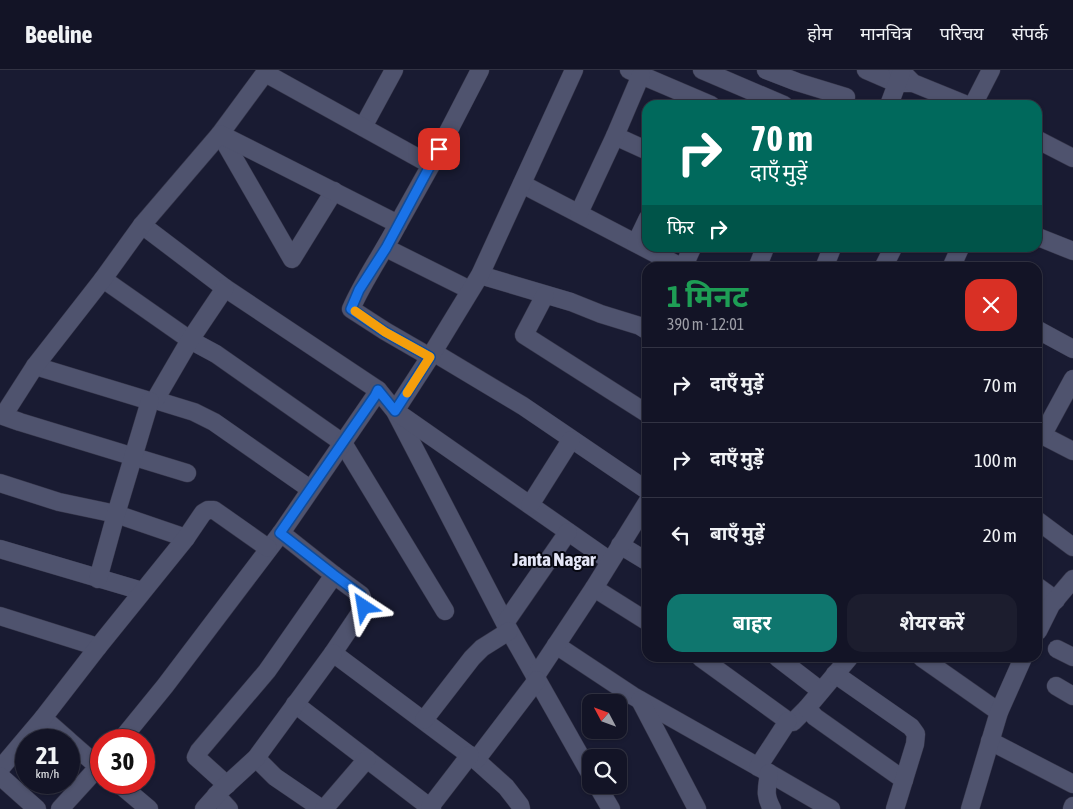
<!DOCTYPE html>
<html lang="hi">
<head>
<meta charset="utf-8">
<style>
  body { margin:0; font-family:"Asap Condensed","Noto Sans Devanagari",sans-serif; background:#1c1d2e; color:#f1f3f6; height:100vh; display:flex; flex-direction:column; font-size:19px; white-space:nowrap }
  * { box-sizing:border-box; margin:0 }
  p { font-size:16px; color:#9d9ea7 }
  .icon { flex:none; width:28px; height:28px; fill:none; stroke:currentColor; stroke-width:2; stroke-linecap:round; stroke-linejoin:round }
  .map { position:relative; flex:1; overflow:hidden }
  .drawer { position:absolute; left:642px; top:192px; width:400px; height:400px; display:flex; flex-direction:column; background:#131426; border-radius:15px; box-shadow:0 1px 4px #0004,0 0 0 1px #323343 }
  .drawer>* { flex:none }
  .guide { position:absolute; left:642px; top:30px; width:400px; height:152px; border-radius:15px; box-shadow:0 1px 4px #0004,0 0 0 1px #323343; background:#00695c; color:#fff; overflow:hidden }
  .needle { width:32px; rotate:311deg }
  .controls { position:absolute; left:582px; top:624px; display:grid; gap:10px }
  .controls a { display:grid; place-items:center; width:45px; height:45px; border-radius:10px; background:#131426; box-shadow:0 1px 4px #0004,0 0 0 1px #323343; font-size:25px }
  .speed { position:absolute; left:15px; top:659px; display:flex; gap:10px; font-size:25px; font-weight:700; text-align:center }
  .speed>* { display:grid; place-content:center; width:65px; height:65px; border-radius:50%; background:#131426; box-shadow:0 1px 4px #0004,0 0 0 1px #323343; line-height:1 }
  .speed small { font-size:12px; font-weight:400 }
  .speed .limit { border:8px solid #d22; background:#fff; color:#111 }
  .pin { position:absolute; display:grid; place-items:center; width:42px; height:42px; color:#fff; margin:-21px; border-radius:10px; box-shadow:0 2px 8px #0006 }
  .me { position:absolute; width:55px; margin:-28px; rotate:327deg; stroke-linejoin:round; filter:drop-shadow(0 0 4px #0008) }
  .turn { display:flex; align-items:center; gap:18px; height:105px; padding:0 25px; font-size:22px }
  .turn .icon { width:65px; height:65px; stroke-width:2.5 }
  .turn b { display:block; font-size:35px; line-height:42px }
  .then { display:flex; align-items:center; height:48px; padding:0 25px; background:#0003; gap:10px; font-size:19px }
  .round { display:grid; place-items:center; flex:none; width:52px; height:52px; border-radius:15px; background:#1c1d2e }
  .overview { display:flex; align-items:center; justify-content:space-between; height:85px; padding:0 25px }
  h1 { font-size:30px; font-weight:700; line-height:38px; color:#1e9e55 }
  .action { display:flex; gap:10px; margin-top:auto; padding:10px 25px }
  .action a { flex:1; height:58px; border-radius:15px; background:#0f766e; color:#fff; font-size:20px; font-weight:700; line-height:58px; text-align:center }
  .action a+a { background:#1c1d2e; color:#f1f3f6 }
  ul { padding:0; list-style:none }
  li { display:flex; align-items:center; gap:15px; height:75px; padding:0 25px; border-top:1px solid #323343 }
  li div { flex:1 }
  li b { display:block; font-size:19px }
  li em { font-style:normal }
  header { display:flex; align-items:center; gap:30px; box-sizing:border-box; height:70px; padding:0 25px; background:#131426; border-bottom:1px solid #323343 }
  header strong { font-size:24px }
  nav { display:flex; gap:28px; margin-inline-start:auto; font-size:18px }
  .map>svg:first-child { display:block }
</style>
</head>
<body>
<header>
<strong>Beeline</strong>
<nav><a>होम</a><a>मानचित्र</a><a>परिचय</a><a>संपर्क</a></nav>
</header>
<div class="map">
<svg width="1073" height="739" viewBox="0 0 1073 739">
  <rect width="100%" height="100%" fill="#191b32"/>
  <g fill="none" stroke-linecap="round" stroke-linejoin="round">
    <g stroke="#36364a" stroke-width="19">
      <g id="minor">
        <polyline points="629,0 711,35"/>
        <polyline points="702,0 784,35"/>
        <polyline points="766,0 797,12 846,27"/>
        <polyline points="866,0 896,13 913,13"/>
        <polyline points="898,0 901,1 913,13 967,35"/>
        <polyline points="889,35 901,3"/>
        <polyline points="973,35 991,0"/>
        <polyline points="363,57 394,0"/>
        <polyline points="615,66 648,81"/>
        <polyline points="1038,70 1073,88"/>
        <polyline points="522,114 683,198 692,178"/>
        <polyline points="334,121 292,189 220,64 265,3 431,95"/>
        <polyline points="579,143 615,66 641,5"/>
        <path d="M398 154C383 183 364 209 351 239L385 261 430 287"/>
        <polyline points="142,155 225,218 378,320 395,341 505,553 591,705"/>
        <polyline points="1038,167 1073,181"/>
        <polyline points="636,173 648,148"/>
        <polyline points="386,178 470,220"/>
        <polyline points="757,198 765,178"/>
        <polyline points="824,198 832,178"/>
        <polyline points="883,198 893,178"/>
        <polyline points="951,198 960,178"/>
        <polyline points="480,205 571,232 601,244 640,256 648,261"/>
        <polyline points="103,209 190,270 216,284 343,373 445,541"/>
        <polyline points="545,225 524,265 648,344"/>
        <polyline points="1038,260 1073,279"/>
        <polyline points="433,282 523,336 648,421"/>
        <polyline points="35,296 150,331 155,330 194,342 214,352 310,419"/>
        <polyline points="155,330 190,270 225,218"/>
        <polyline points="395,341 430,287 480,205 574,0"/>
        <polyline points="398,343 610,491"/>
        <polyline points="1038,363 1073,381"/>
        <polyline points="1042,366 1073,309"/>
        <polyline points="187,403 20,352 3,346 35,296 103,209 142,155 220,64 398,154 431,95 480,0"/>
        <polyline points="0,413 59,432 116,444 186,468"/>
        <polyline points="530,435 571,370"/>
        <polyline points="1038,451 1073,477"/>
        <polyline points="281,463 334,505 361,525 364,533 364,537 333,583 476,690 506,717 520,735 521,739"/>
        <polyline points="620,475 648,492"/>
        <polyline points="0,479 142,521"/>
        <polyline points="98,509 116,444 150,331"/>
        <polyline points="1038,517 1056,530"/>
        <polyline points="594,518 648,552"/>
        <polyline points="0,546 98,577"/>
        <polyline points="505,553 568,462"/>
        <polyline points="1038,561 1051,535 1073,509"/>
        <polyline points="556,575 633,626 769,703 831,739"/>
        <polyline points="1057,579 1073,587"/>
        <polyline points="701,588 788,651 793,652 807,638"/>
        <polyline points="778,588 821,621"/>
        <polyline points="849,588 807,638 815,647 904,710"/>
        <polyline points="922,588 999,642"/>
        <polyline points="835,604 911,657 916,664 915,674 895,739"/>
        <polyline points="535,607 594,518 648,431"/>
        <polyline points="1056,616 1073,626"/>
        <polyline points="640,630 697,739"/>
        <polyline points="295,634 432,739"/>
        <polyline points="43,648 68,670"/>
        <polyline points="424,650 472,588 482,578 509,561"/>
        <polyline points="121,670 165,616 281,463 375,326 378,320"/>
        <polyline points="69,671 101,699"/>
        <polyline points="990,671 1073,714"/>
        <polyline points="256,688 275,707 319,737 317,739"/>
        <polyline points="476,690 537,610"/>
        <polyline points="758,697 788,651"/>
        <polyline points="0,699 43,648 98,577 186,468 203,443 208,440 214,440 268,478"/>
        <path d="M769 703C767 719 764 724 772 739"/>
        <polyline points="0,706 37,739"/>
        <polyline points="117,712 149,739"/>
        <polyline points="227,715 196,687 199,681 267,601 334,505"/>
        <polyline points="597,715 611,739"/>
        <polyline points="216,725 229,739"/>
        <polyline points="430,737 470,685"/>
        <polyline points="60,739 101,694"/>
        <polyline points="204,739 221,720 256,688 333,583"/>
        <polyline points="324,739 367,689"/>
        <polyline points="970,739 999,642 1023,588"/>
        <polyline points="1072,739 1073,736"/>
      </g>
    </g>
    <use href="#minor" stroke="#4f536e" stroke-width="18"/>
  </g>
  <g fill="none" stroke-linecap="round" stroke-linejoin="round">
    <g stroke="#114b97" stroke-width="12">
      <polyline id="route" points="364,537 364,533 361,525 334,505 280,463 375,326 378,320 395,341 430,287 385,262 351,239 359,220 386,178 439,79"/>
    </g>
    <use href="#route" stroke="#1a73e8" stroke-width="9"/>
    <polyline stroke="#f59e0b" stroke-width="9" points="355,241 385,262 430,287 407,323"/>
  </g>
  <g text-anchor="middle" stroke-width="4" stroke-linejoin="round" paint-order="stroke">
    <g font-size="19" font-weight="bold" fill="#e4e6f7" stroke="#060710">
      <text x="554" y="496">Janta Nagar</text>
    </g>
  </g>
</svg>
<div class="controls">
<a><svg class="needle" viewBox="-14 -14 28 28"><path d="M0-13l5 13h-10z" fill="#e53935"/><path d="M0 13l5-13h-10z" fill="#9d9ea7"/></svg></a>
<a><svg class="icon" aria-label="search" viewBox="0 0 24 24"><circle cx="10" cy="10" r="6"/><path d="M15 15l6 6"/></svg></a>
</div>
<div class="speed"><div>21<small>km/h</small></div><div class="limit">30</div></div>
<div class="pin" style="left:439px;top:79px;background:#d93025"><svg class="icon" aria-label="arrive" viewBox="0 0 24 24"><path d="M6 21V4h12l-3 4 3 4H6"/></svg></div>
<svg class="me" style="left:364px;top:537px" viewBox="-20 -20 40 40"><path d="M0-17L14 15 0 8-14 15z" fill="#1a73e8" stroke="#fff" stroke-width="4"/></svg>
<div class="guide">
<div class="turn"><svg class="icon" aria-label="right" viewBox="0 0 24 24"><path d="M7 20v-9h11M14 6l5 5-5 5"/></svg><div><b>70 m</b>दाएँ मुड़ें</div></div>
<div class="then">फिर<svg class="icon" aria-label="right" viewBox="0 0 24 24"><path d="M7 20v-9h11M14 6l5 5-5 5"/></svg></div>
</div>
<section class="drawer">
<div class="overview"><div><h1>1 मिनट</h1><p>390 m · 12:01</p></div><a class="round" style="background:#d93025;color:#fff"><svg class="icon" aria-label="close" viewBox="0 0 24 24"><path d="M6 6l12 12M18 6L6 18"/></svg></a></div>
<ul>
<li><svg class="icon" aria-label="right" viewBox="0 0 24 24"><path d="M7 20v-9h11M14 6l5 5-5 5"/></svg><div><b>दाएँ मुड़ें</b></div><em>70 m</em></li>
<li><svg class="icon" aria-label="right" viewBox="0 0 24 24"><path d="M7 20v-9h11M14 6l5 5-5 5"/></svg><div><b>दाएँ मुड़ें</b></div><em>100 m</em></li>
<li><svg class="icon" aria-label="left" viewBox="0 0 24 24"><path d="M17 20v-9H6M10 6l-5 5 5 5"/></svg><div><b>बाएँ मुड़ें</b></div><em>20 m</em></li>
</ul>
<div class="action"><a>बाहर</a><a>शेयर करें</a></div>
</section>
</div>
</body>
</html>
